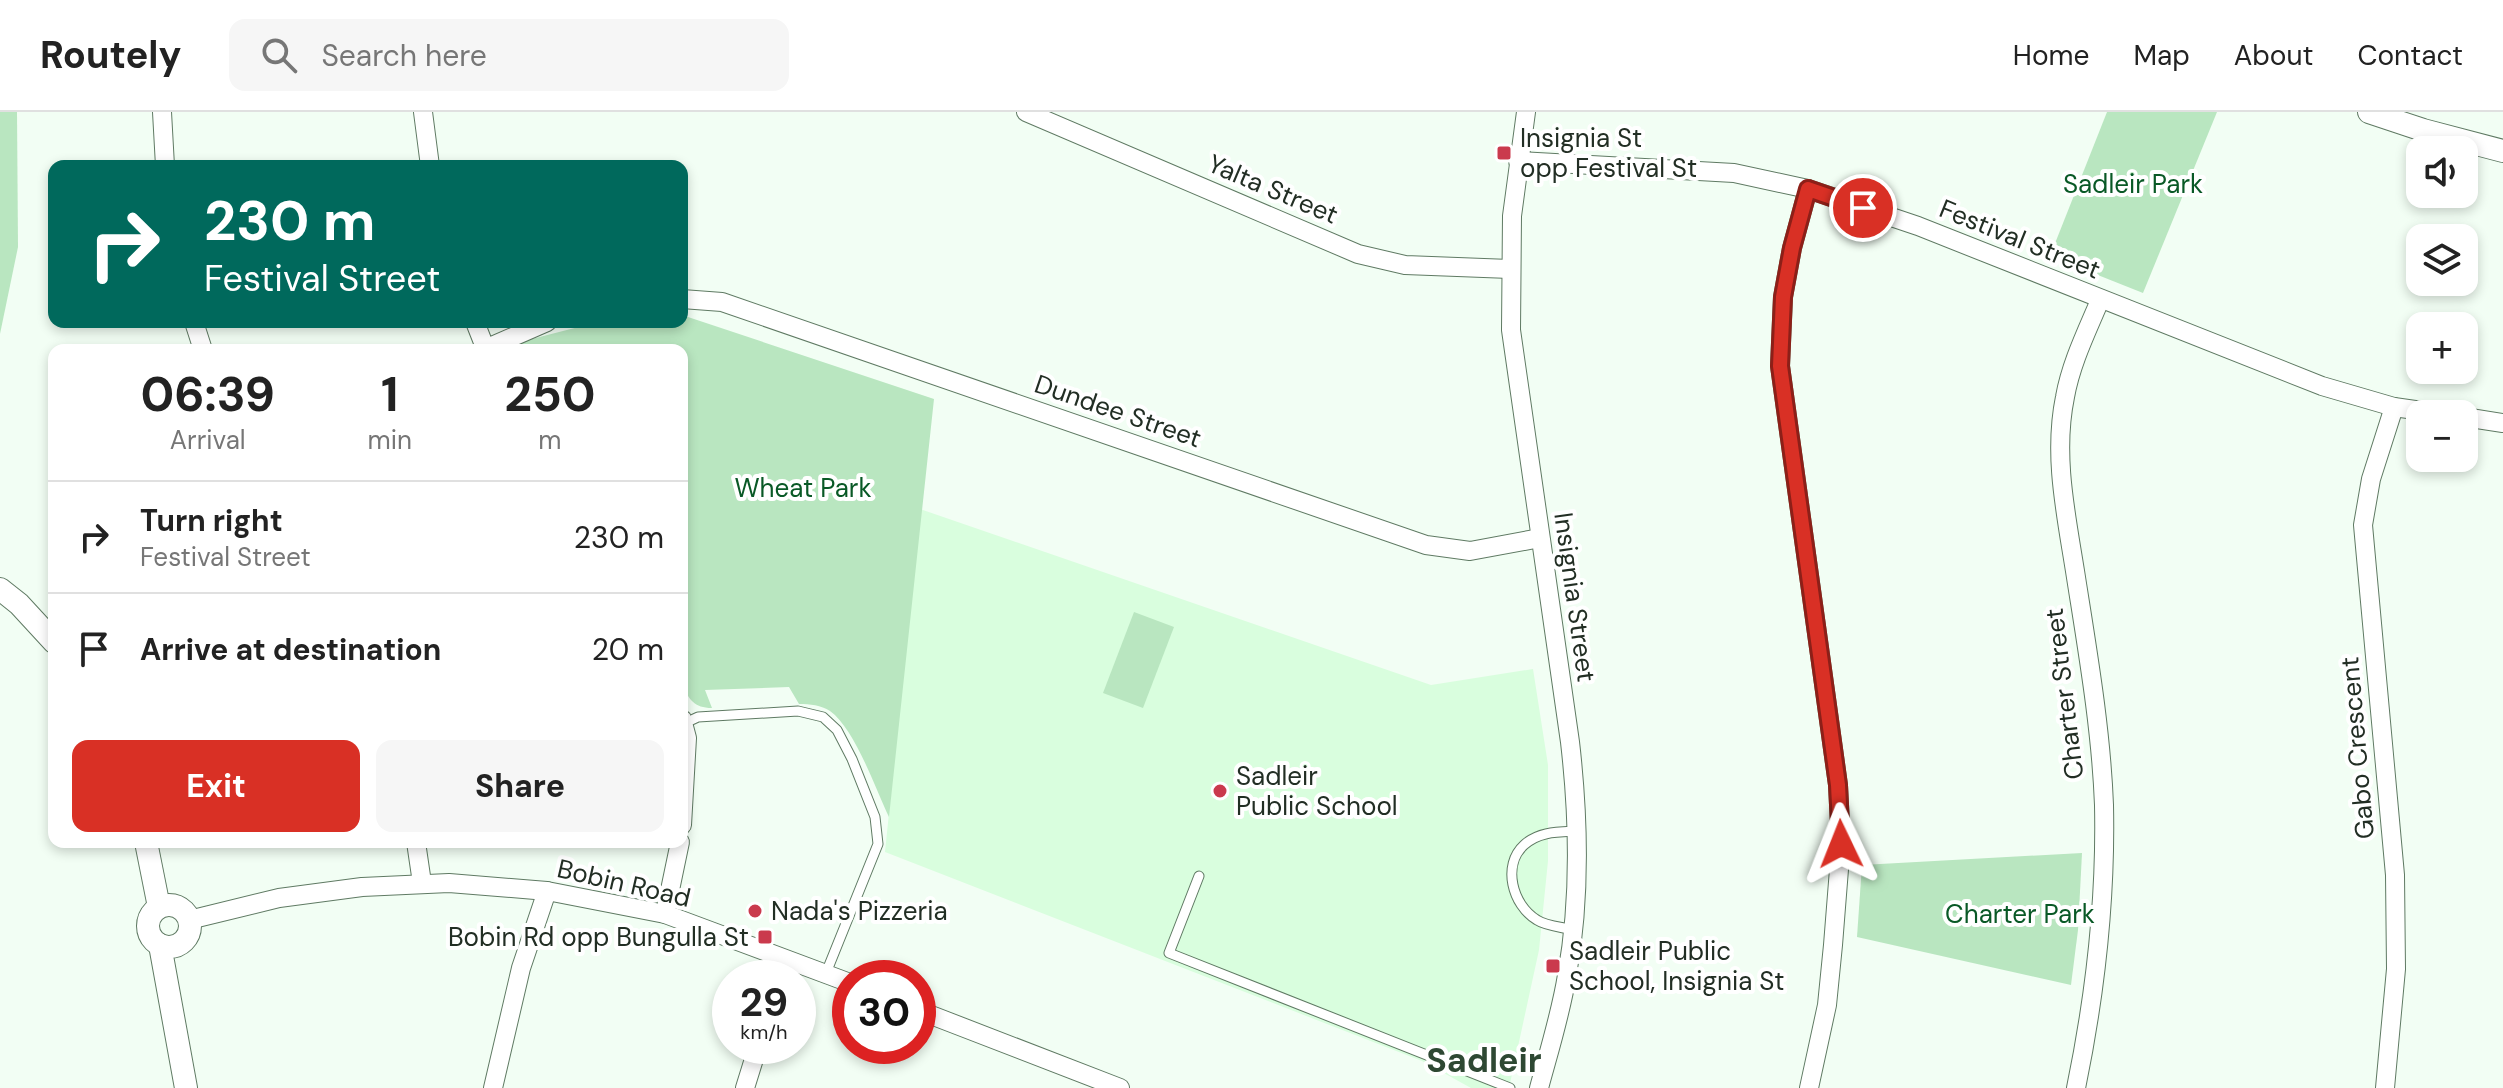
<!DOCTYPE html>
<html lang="en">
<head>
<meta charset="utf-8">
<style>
  body { margin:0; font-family:"DM Sans",sans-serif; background:#f6f6f6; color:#222; height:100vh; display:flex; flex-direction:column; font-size:30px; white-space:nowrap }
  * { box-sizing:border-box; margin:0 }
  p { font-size:26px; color:#767676 }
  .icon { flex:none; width:44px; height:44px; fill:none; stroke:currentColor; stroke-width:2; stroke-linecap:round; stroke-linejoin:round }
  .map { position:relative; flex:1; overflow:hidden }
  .details { position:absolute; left:48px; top:232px; width:640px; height:504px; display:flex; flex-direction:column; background:#fff; border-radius:16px; box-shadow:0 4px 12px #0003 }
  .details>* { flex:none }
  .hud { position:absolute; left:48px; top:48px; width:640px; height:168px; border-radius:16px; box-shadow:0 4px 12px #0003; background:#00695c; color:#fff; overflow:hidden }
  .tools { position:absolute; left:2406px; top:24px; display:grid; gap:16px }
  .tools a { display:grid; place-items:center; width:72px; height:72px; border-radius:16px; background:#fff; box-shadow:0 4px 12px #0003; font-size:40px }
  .speed { position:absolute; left:712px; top:848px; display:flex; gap:16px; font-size:40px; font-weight:700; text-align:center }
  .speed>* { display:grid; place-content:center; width:104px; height:104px; border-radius:50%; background:#fff; box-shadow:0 4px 12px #0003; line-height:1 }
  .speed small { font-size:20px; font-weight:400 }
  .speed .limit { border:12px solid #d22; background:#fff; color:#111 }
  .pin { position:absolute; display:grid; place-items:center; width:68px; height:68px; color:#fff; margin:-34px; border:4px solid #fff; border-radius:50%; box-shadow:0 2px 8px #0007 }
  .me { position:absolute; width:88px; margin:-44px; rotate:358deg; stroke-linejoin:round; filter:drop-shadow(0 0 6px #0008) }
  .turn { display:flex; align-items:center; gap:28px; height:168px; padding:0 24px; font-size:36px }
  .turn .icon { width:104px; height:104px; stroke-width:2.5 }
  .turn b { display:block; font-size:56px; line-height:68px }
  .eta { display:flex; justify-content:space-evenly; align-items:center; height:136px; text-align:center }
  .eta b { font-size:48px; font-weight:700; line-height:56px }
  .action { display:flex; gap:16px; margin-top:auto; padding:16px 24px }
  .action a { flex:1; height:92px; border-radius:16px; background:#d93025; color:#fff; font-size:32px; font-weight:700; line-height:92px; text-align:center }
  .action a+a { background:#f6f6f6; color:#222 }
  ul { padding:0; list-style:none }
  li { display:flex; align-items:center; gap:24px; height:112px; padding:0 24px; border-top:2px solid #e0e0e0 }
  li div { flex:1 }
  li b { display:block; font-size:30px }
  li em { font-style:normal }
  header { display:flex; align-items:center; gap:48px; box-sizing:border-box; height:112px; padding:0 40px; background:#fff; border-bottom:2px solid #e0e0e0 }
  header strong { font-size:38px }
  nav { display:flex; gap:44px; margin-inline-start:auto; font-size:28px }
  .search { width:560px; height:72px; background:#f6f6f6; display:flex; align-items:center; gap:20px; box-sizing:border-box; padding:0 28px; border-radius:16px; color:#767676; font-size:30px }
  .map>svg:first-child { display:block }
</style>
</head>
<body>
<header>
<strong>Routely</strong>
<div class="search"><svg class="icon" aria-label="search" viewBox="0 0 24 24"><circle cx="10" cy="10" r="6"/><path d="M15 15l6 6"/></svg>Search here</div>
<nav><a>Home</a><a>Map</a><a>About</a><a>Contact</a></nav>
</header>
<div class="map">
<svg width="2503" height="976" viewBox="0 0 2503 976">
  <rect width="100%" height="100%" fill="#f2fef4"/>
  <polygon fill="#d9fede" points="920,397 1431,573 1533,557 1548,653 1548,749 1539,838 1509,976 1471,976 1422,949 885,740"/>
  <g fill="#b9e6c0">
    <polygon points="0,0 17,0 18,135 0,222"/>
    <polygon points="2107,0 2217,0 2143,181 2050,144"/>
    <path d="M682 203 934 287 889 705C875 676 855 617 830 599 821 593 810 592 799 592L789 575 705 578 712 596C694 596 689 587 682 573V238H515L524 229 598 210H682Z"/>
    <polygon points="1134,500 1174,515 1143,596 1103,581"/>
    <polygon points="2082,741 2078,818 2071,873 1857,825 1862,753"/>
  </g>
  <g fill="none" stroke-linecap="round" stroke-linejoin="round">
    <g stroke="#5f7a63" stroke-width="11">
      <g id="service">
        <polyline points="683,612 698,605 798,599 823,605 837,618 852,647 875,705 878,732 826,861"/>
        <polyline points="1199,764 1169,841 1510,976"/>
        <path d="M1573 818C1562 815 1546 814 1537 808 1512 793 1502 753 1524 733 1539 719 1559 720 1578 719"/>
      </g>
    </g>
    <g stroke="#5f7a63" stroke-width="20">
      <g id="minor">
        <polyline points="162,0 165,54"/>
        <polyline points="423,0 430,54"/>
        <polyline points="1026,0 1358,142 1405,153 1510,157"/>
        <path d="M1526 0 1512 104 1511 218 1570 630C1579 708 1581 785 1567 863 1561 901 1549 939 1539 976"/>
        <polyline points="1518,49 1734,61 1808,77 1918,114 2322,274 2394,295 2443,302"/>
        <polyline points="1808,77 1792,136 1783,185 1780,254 1838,673 1841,732 1833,833 1827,893 1809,976"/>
        <polyline points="682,187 722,190 1426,433 1470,439 1540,426"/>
        <polyline points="194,210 203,238"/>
        <polyline points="475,210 486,238"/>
        <polyline points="485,237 547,210"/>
        <polyline points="2464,305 2503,311"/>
        <polyline points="682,607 687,626 682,713"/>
        <polyline points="416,730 422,771"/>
        <polyline points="665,802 680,730"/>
        <polyline points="189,808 279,786 362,775 449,771 547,779 665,802 850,871"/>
        <polyline points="918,898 1120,976"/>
        <polyline points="493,976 521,856 547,779"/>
        <polyline points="745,976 758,934"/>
        <path d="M2076 976C2095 884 2106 787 2104 693 2101 615 2087 536 2075 459 2066 402 2053 343 2065 285 2071 251 2087 219 2100 188"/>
        <polyline points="2385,976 2396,857 2395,763 2363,413 2371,367 2394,295"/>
      </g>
    </g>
    <g stroke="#5f7a63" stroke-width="24">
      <g id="tertiary">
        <polyline points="2369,0 2423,18 2503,39"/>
        <polyline points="0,477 19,492 54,530"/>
        <polyline points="146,730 159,795"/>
        <circle cx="169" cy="814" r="21"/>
        <polyline points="160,833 186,976"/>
      </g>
    </g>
    <use href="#service" stroke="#fff" stroke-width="9"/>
    <use href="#minor" stroke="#fff" stroke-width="18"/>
    <use href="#tertiary" stroke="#fff" stroke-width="22"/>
  </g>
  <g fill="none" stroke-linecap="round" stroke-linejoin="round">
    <g stroke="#8d1f18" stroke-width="20">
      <polyline id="route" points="1841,732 1838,673 1780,254 1783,185 1792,136 1808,77 1863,96"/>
    </g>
    <use href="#route" stroke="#d93025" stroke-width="14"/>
  </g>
  <g fill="#ca3a4d" stroke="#fff" stroke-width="3">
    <rect x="1496" y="33" width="16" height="16" rx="4"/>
    <circle cx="1220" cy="679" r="8"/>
    <circle cx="755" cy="799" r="8"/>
    <rect x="757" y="817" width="16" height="16" rx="4"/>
    <rect x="1545" y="846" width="16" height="16" rx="4"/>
  </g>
  <g text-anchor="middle" stroke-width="8" stroke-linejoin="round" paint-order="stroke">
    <g font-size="26" fill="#222e24" stroke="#fff" text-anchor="start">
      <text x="1520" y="35">Insignia St<tspan x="1520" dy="30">opp Festival St</tspan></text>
      <text x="1236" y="673">Sadleir<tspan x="1236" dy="30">Public School</tspan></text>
      <text x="771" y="808">Nada's Pizzeria</text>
      <text x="749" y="834" text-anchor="end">Bobin Rd opp Bungulla St</text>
      <text x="1569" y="848">Sadleir Public<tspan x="1569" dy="30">School, Insignia St</tspan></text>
    </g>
    <g font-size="26" fill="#095926" stroke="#fff">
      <text x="2133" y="81">Sadleir Park</text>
      <text x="803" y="385">Wheat Park</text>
      <text x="2020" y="811">Charter Park</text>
    </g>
    <g font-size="26" fill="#222e24" stroke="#fff">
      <text transform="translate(1273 77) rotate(23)" y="9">Yalta Street</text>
      <text transform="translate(2020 127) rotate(22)" y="9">Festival Street</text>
      <text transform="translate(1118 299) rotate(19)" y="9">Dundee Street</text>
      <text transform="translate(1575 485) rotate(82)" y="9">Insignia Street</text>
      <text transform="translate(2064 582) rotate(-97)" y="9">Charter Street</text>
      <text transform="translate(2357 636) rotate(-95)" y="9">Gabo Crescent</text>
      <text transform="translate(624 771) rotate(13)" y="9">Bobin Road</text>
    </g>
    <g font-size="34" font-weight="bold" fill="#2e4833" stroke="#fff">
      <text x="1484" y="960">Sadleir</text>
    </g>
  </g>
</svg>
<div class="tools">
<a><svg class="icon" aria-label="sound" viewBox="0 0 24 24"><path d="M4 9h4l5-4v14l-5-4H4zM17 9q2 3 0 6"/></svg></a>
<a><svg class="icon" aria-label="layers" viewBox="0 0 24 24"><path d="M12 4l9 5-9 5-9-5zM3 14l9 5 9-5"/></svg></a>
<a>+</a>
<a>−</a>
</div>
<div class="speed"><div>29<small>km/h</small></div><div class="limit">30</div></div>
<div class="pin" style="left:1863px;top:96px;background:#d93025"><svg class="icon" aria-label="arrive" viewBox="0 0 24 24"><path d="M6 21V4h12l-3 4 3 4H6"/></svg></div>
<svg class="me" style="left:1841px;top:732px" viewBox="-20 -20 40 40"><path d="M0-17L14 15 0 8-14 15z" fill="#d93025" stroke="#fff" stroke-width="4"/></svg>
<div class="hud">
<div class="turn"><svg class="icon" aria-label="right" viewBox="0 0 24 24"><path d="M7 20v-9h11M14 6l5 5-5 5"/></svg><div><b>230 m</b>Festival Street</div></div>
</div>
<section class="details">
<div class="eta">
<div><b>06:39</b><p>Arrival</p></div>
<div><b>1</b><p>min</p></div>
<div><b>250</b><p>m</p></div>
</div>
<ul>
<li><svg class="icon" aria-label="right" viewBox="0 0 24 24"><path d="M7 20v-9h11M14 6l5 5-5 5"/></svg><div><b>Turn right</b><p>Festival Street</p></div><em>230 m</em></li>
<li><svg class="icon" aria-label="arrive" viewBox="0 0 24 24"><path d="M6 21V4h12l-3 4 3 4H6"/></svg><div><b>Arrive at destination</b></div><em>20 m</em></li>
</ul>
<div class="action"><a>Exit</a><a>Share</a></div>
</section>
</div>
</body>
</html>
